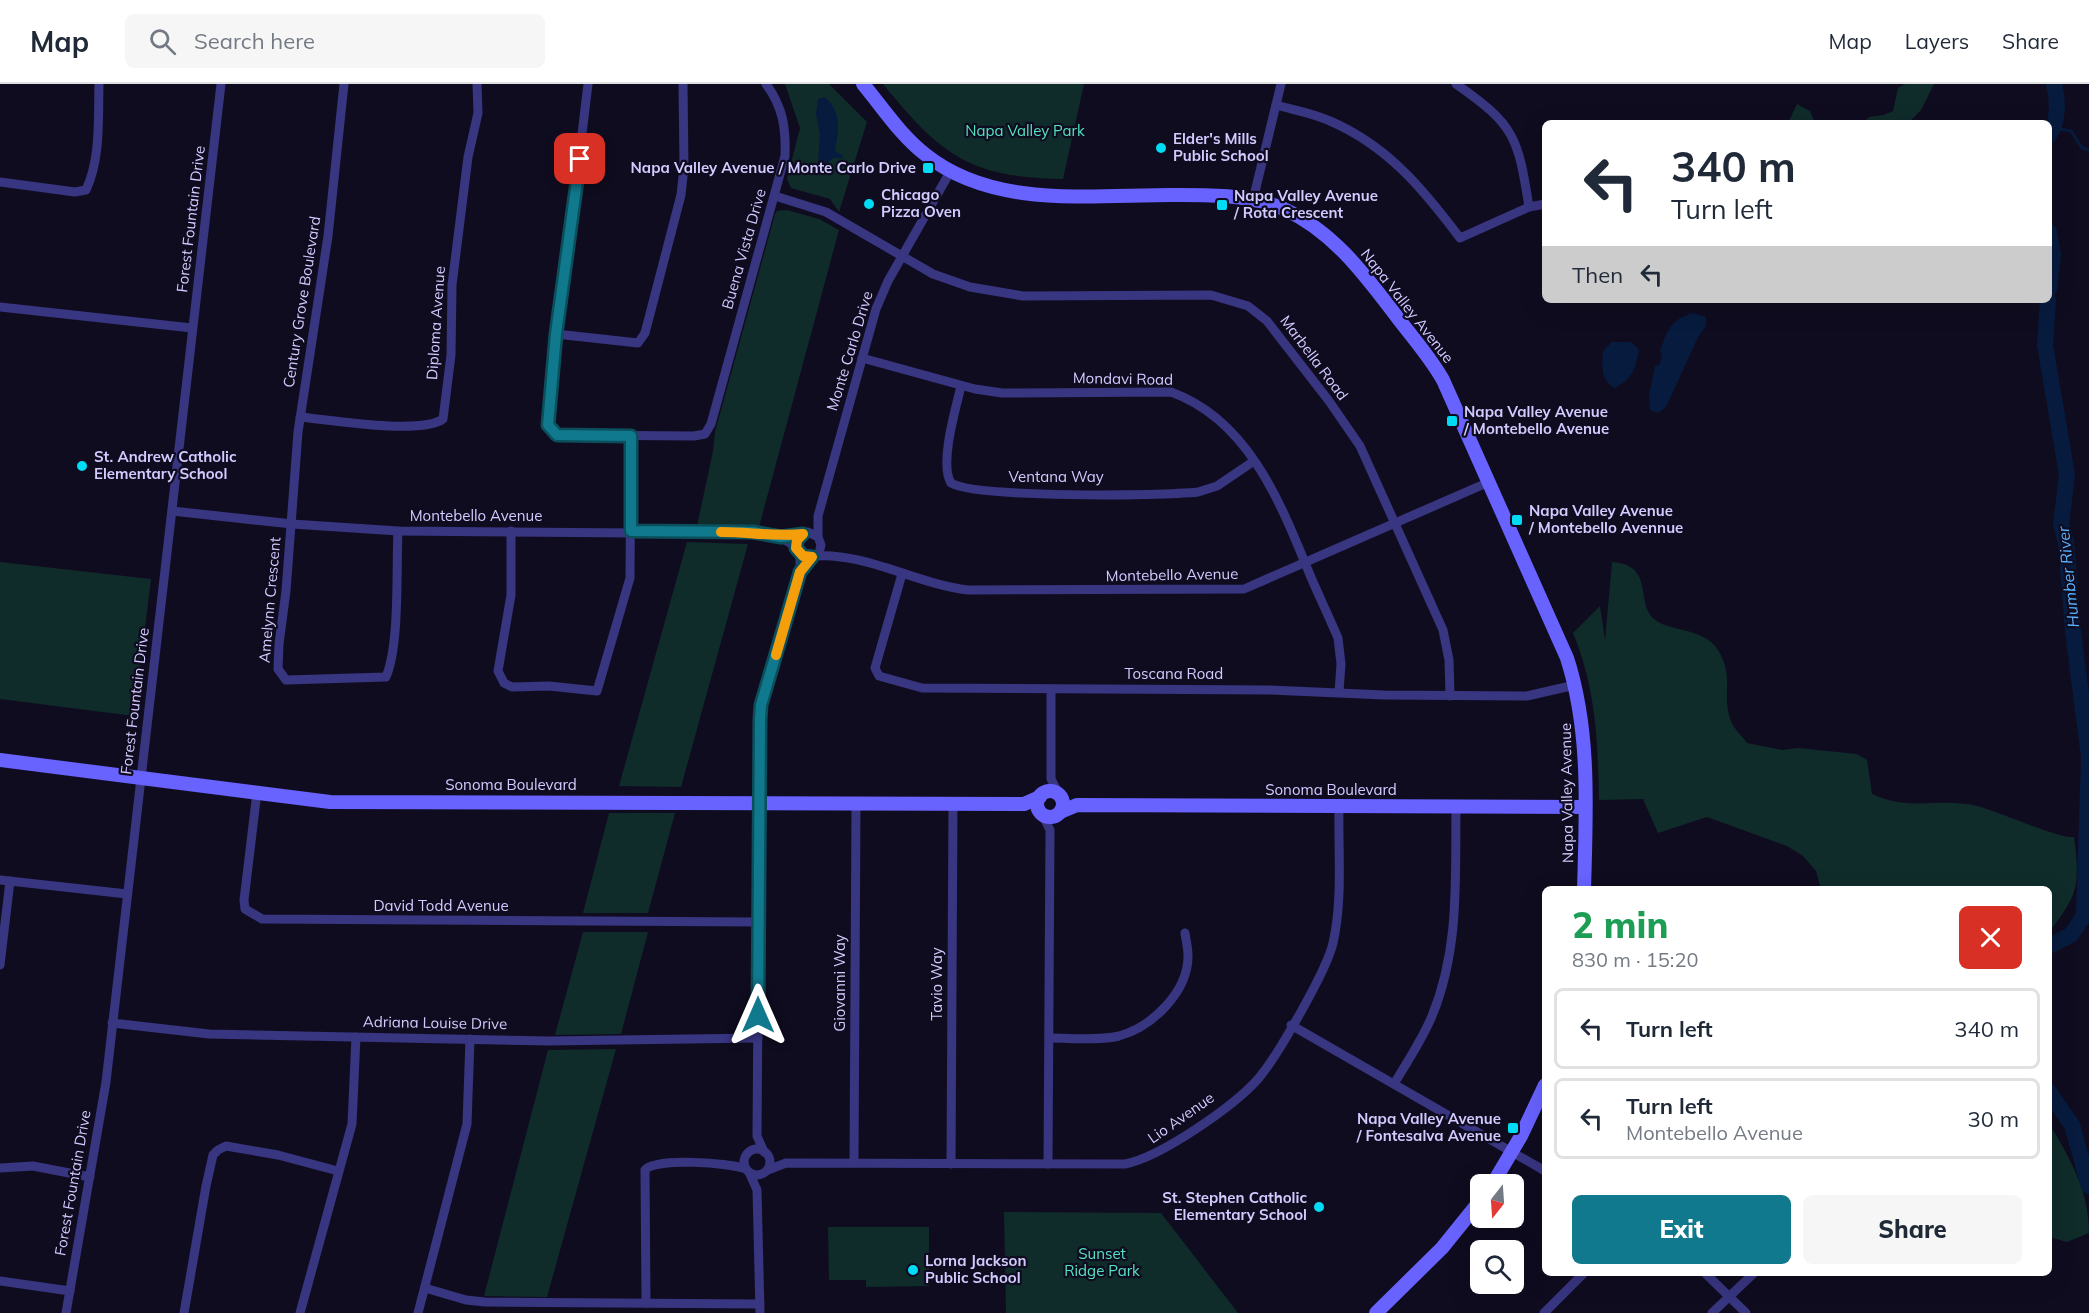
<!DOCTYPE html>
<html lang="en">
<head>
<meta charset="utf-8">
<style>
  body { margin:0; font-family:Mulish,sans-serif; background:#f6f6f7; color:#1f2937; height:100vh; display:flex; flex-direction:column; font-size:22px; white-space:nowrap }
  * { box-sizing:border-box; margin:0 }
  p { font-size:20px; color:#747a83 }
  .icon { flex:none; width:33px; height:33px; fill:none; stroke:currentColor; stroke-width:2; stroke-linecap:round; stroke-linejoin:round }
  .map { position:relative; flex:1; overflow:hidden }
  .drawer { position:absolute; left:1542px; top:802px; width:510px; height:390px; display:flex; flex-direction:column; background:#fff; border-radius:9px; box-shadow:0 6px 24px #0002 }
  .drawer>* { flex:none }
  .top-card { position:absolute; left:1542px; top:36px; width:510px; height:183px; border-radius:9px; box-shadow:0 6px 24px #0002; background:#fff; color:#1f2937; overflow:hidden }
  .needle { width:39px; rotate:197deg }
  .controls { position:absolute; left:1470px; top:1090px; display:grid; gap:12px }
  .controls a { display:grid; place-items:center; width:54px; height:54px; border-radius:9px; background:#fff; box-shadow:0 6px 24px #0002; font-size:30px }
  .pin { position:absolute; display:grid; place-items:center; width:51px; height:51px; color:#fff; margin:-26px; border-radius:12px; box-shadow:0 3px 9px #0006 }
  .me { position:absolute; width:66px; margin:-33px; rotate:0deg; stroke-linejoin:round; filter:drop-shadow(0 0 4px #0008) }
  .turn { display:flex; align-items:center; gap:21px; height:126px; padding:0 30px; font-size:27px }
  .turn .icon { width:78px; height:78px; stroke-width:2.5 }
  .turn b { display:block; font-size:42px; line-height:51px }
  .then { display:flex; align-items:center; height:57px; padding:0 30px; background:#0003; gap:12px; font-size:22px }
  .round { display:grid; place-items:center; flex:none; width:63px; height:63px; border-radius:9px; background:#f6f6f7 }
  .head { display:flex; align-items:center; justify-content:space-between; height:102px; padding:0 30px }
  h1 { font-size:36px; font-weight:800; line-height:45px; color:#1e9e55 }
  .primary-button { display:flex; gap:12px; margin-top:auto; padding:12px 30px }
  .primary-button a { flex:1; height:69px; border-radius:9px; background:#11798d; color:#fff; font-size:24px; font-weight:800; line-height:69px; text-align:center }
  .primary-button a+a { background:#f6f6f7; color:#1f2937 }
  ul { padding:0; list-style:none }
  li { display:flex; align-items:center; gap:18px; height:81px; margin:0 12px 9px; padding:0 18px; border:3px solid #e0e1e3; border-radius:9px }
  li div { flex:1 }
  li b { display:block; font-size:22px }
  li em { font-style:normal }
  header { display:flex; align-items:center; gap:36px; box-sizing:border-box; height:84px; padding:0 30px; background:#fff; border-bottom:2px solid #e0e1e3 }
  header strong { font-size:28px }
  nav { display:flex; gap:33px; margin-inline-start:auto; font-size:21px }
  .search { width:420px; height:54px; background:#f6f6f7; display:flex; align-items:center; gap:15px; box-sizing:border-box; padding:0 21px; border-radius:9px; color:#747a83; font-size:22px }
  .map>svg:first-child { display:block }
</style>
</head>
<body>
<header>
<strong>Map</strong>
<div class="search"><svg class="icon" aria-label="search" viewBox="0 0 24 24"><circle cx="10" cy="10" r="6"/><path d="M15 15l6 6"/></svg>Search here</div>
<nav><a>Map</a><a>Layers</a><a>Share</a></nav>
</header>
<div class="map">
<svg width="2089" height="1229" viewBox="0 0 2089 1229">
  <rect width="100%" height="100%" fill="#100c20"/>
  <g fill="#0f2b2a">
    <polygon points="785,0 829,0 867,38 839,128 830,115 791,104 787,95 800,44"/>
    <path d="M883 0H1084L1063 95C969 94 940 70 883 0Z"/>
    <polygon points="1905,0 1934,0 1921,26 1908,39 1863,39 1869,33 1884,31 1893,27 1898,4"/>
    <polygon points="1797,20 1810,27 1815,39 1788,39"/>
    <polygon points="787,126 819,135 839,146 759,443 697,442 713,367 715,348 775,130 777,127"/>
    <polygon points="687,458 748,460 681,703 619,702"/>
    <polygon points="0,478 151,495 134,632 0,615"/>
    <path d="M1612 478C1655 481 1635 518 1654 535 1668 548 1704 543 1718 566 1735 593 1721 612 1731 637 1734 645 1742 652 1747 659L1782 666 1798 664 1857 670 1867 676 1872 710C1911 728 1938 713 1977 722 1998 727 2059 755 2074 753 2080 800 2079 810 2049 848V806L1821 805 1816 787 1803 772 1787 762 1707 733 1658 749 1643 715 1599 716C1598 658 1596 604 1573 549L1600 522 1605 556Z"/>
    <polygon points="609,729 675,729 648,829 583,829"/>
    <polygon points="583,848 648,848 621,950 555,951"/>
    <polygon points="616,965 547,1213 484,1212 548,966"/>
    <path d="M2049 1039C2070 1075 2089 1106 2089 1149L2067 1158 2049 1153Z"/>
    <polygon points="1004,1128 1161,1129 1238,1229 1006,1229"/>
    <polygon points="828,1143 929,1143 929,1202 866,1203 866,1196 829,1196"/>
  </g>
  <g fill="#071b3e">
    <path d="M825 13C842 29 839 46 835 67L843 72 842 74H833L824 83 818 78 820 50 816 30 818 15Z"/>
    <path d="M1693 229 1706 233V242L1698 253 1666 323 1658 329 1650 326 1649 311 1655 282 1660 280 1662 270 1660 267C1668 245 1670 236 1693 229Z"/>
    <path d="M1612 258H1631L1639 266C1635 285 1633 294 1615 304 1600 296 1602 281 1603 267Z"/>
  </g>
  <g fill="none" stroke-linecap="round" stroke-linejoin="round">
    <polyline stroke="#071b3e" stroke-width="3" points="2054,44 2071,47 2082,64 2089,66"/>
    <g stroke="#071b3e" stroke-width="16">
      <path d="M2049 51C2059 38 2058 16 2054 0"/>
      <polyline points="2049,148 2053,171 2049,205"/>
      <polyline points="2048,216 2045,261 2067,391 2061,440 2066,458 2073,548 2089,673 2084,831 2071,851 2049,862"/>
      <polyline points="2049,1008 2072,1041 2089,1102"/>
    </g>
    <g stroke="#383581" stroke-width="9">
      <path d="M344 0 328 152 298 348 286 507 279 560 278 585 286 596 386 593C400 560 396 485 398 447"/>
      <path d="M588 0 547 341 552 347 563 351 694 352 705 350 711 340 785 72C786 44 783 23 766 0"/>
      <path d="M1456 0C1515 41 1518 53 1529 123"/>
      <path d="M1276 21C1294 26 1313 29 1330 37 1388 62 1423 105 1460 154L1529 123 1545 120"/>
      <path d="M0 98 75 108 86 106C101 74 98 34 99 0"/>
      <polyline points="775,112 826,128 933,190 970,203 1023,212 1211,211 1248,222 1267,237 1329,317 1360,362 1443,546 1449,576 1450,612"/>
      <polyline points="1253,116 1281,0"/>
      <polyline points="0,223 192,244"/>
      <polyline points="556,250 638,259 645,249 681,111 684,83 683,0"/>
      <path d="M862 274 975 305 1002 309 1171 308C1249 336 1281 420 1310 491 1319 512 1329 533 1338 554L1341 580 1339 608"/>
      <path d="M961 302C956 324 939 380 951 399 975 414 1161 412 1198 408L1217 402 1254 377"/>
      <path d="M300 333C330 336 421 351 443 335L451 271 452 201 468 73 478 29 477 0"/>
      <path d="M172 427 292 440 398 447 767 450C777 452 786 455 794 462 800 468 800 472 809 474L819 469 821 461 818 453 808 448 799 453 796 464"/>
      <polyline points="511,447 511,511 498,587 504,599 512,603 549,602 597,607 630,494 631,352"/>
      <polyline points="818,453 818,432 876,225 888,197 950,88"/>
      <path d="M816 472C867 469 917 500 968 506L1244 505 1489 398"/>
      <polyline points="902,490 875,584 879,592 922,604 1270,606 1384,611 1527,612 1575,601"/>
      <polyline points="1051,605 1051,695 1060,712"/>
      <polyline points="257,708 244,816 245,825 262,835 758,838"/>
      <polyline points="1042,730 1050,746 1048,1080"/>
      <polyline points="0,796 127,810"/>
      <polyline points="0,881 10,797"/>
      <polyline points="112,939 209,950 549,957 758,954"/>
      <polyline points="1291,941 1545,1087"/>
      <path d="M1049 954C1072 954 1096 957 1119 952 1152 943 1188 908 1188 872 1188 864 1186 856 1185 849"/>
      <path d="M1394 1000C1407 978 1422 956 1432 932 1460 864 1455 795 1456 723"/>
      <circle cx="757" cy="1078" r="13"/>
      <polyline points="764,1068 757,1052 760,636 761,621 800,488 800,471"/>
      <polyline points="854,1079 856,720"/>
      <polyline points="951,1080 953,720"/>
      <polyline points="0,1084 33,1082 90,1093"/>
      <path d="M768 1086 786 1079 1125 1080C1161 1073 1234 1022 1258 995 1277 973 1327 886 1333 859 1343 815 1338 767 1339 722"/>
      <polyline points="749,1088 757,1106 760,1229"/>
      <polyline points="1706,1190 1746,1229"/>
      <polyline points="0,1197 70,1207"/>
      <polyline points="425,1204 466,1216 485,1218 760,1220"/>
      <path d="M646 1219 645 1086C655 1073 731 1079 746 1085"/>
      <polyline points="66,1229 106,998 221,0"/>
      <polyline points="184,1229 206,1102 213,1071 218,1066 226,1062 278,1071 338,1087"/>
      <polyline points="300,1229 352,1040 356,953"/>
      <polyline points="418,1229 467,1040 470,955"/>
      <polyline points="1544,1229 1583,1190"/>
      <polyline points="1712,1229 1753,1190"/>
    </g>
    <g stroke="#6862ff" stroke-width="14">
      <path d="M863 0C883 24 901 52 926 71 994 125 1091 111 1172 111 1209 111 1249 110 1284 125 1334 148 1365 191 1397 233 1413 254 1430 273 1443 296L1567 574C1591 648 1586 729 1584 806"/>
      <polyline points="0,676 330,718 1024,720 1040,713"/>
      <circle cx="1050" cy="720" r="13"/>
      <polyline points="1060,728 1077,721 1584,723"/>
      <polyline points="1492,1101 1521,1052 1545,1001"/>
      <polyline points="1376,1229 1442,1164 1480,1117"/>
    </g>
  </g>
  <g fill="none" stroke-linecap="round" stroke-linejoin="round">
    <g stroke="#0b4f5c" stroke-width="15">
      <polyline id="route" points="580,75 556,250 548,341 557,351 631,352 631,447 753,448 781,453 803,450 797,456 796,464 803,472 812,473 800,488 761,621 760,636 758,931"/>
    </g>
    <use href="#route" stroke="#11798d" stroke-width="10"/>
    <path stroke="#f59e0b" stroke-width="10" d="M721 448C749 448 776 453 803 450L797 456 796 464 803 472 812 473 800 488 776 571"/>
  </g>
  <g fill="#00dbf6" stroke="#100c20" stroke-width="2">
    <circle cx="1161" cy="64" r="6"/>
    <rect x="922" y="78" width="12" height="12" rx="3"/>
    <circle cx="869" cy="120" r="6"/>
    <rect x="1216" y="115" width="12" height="12" rx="3"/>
    <rect x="1446" y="331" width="12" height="12" rx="3"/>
    <circle cx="82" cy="382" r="6"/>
    <rect x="1511" y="430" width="12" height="12" rx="3"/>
    <rect x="1507" y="1038" width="12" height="12" rx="3"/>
    <circle cx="1319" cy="1123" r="6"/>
    <circle cx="913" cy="1186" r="6"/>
  </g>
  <g text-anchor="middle" stroke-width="4.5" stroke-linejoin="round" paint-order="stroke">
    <g font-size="15" fill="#53e3c1" stroke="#100c20">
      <text x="1025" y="52">Napa Valley Park</text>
      <text x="1102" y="1175">Sunset<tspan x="1102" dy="17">Ridge Park</tspan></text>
    </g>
    <g font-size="15" font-weight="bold" fill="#d2cbff" stroke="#100c20" text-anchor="start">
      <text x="1173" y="60">Elder's Mills<tspan x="1173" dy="17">Public School</tspan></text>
      <text x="916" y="89" text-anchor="end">Napa Valley Avenue / Monte Carlo Drive</text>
      <text x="881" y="116">Chicago<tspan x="881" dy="17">Pizza Oven</tspan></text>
      <text x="1234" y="117">Napa Valley Avenue<tspan x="1234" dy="17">/ Rota Crescent</tspan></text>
      <text x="1464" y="333">Napa Valley Avenue<tspan x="1464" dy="17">/ Montebello Avenue</tspan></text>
      <text x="94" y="378">St. Andrew Catholic<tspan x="94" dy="17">Elementary School</tspan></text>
      <text x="1529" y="432">Napa Valley Avenue<tspan x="1529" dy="17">/ Montebello Avennue</tspan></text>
      <text x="1501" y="1040" text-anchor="end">Napa Valley Avenue<tspan x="1501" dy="17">/ Fontesalva Avenue</tspan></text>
      <text x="1307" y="1119" text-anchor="end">St. Stephen Catholic<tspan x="1307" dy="17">Elementary School</tspan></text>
      <text x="925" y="1182">Lorna Jackson<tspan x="925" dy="17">Public School</tspan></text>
    </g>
    <g font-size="15" fill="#d2cbff" stroke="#100c20">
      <text transform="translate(191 135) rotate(-83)" y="5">Forest Fountain Drive</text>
      <text transform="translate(744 165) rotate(-74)" y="5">Buena Vista Drive</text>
      <text transform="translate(302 218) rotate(-81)" y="5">Century Grove Boulevard</text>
      <text transform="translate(1407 222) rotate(52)" y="5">Napa Valley Avenue</text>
      <text transform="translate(436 239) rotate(-86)" y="5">Diploma Avenue</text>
      <text transform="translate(850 267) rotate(-73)" y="5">Monte Carlo Drive</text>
      <text transform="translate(1314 274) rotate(53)" y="5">Marbella Road</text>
      <text transform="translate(1123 295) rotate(1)" y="5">Mondavi Road</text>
      <text x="1056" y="398">Ventana Way</text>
      <text x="476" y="437">Montebello Avenue</text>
      <text transform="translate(1172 491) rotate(-1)" y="5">Montebello Avenue</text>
      <text transform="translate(270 516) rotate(-85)" y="5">Amelynn Crescent</text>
      <text x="1174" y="595">Toscana Road</text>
      <text transform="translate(135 617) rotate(-83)" y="5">Forest Fountain Drive</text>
      <text x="511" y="706">Sonoma Boulevard</text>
      <text x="1331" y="711">Sonoma Boulevard</text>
      <text transform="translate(1567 709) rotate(-91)" y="5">Napa Valley Avenue</text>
      <text x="441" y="827">David Todd Avenue</text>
      <text transform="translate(840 899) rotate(-90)" y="5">Giovanni Way</text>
      <text transform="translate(937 900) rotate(-90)" y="5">Tavio Way</text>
      <text transform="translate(435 939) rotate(1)" y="5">Adriana Louise Drive</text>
      <text transform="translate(1181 1034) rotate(-35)" y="5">Lio Avenue</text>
      <text transform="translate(73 1099) rotate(-80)" y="5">Forest Fountain Drive</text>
    </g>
    <g font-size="16" font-style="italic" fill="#59b1ff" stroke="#100c20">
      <text transform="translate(2068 493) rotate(-96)" y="6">Humber River</text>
    </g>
  </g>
</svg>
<div class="controls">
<a><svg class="needle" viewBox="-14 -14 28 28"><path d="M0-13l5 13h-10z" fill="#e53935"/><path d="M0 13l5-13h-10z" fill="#747a83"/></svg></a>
<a><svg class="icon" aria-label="search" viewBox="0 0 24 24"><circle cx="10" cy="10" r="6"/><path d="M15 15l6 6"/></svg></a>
</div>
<div class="pin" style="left:580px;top:75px;background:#d93025"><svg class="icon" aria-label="arrive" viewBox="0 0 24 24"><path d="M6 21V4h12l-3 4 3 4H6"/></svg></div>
<svg class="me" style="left:758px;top:931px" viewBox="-20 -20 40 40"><path d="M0-17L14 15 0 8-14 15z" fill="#11798d" stroke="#fff" stroke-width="4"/></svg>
<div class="top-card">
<div class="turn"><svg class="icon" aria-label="left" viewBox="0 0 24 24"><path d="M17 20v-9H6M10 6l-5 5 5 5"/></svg><div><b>340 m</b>Turn left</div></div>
<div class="then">Then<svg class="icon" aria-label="left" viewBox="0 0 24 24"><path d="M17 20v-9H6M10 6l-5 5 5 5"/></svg></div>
</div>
<section class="drawer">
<div class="head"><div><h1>2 min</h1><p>830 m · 15:20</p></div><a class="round" style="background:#d93025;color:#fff"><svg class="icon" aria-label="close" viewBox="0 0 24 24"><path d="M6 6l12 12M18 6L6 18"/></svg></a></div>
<ul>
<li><svg class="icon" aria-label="left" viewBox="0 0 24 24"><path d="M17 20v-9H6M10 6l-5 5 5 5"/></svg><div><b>Turn left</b></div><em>340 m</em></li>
<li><svg class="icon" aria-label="left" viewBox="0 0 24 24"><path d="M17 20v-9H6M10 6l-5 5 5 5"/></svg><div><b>Turn left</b><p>Montebello Avenue</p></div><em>30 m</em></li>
</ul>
<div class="primary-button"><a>Exit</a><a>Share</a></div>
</section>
</div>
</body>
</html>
